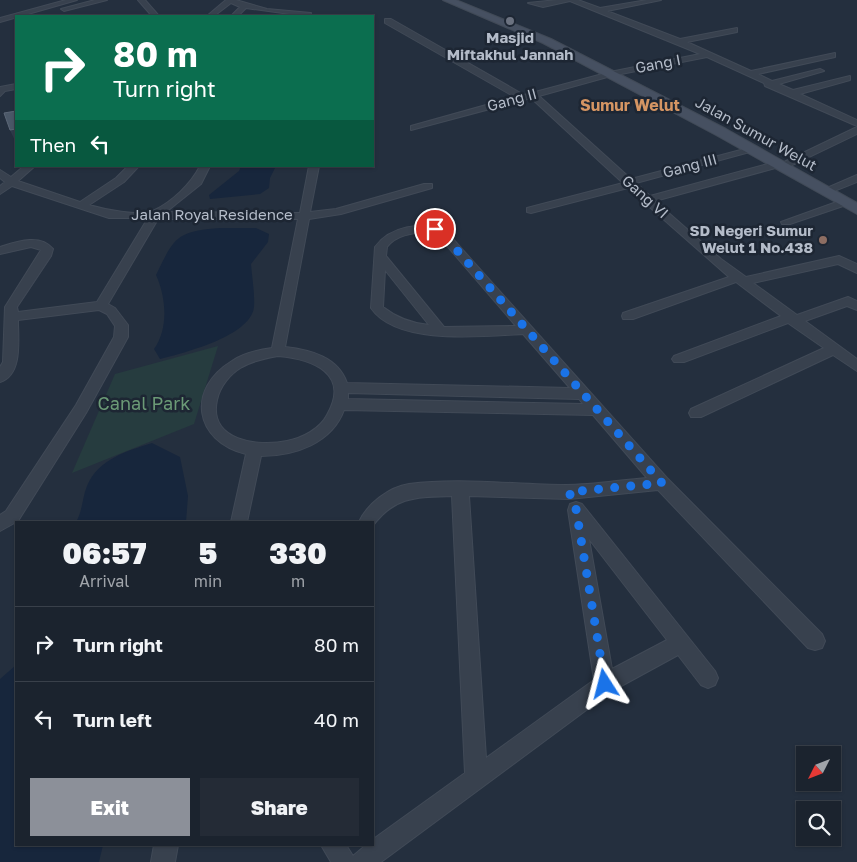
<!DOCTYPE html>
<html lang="en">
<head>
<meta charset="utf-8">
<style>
  body { margin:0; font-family:"Golos Text",sans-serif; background:#242b36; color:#f1f3f6; height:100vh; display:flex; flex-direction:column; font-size:19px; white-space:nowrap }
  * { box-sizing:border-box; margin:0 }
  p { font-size:16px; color:#a0a4aa }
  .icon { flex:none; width:28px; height:28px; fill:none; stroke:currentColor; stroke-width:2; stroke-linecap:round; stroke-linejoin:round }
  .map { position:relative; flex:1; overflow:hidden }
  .details { position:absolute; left:15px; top:521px; width:359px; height:325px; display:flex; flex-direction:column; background:#1b232e; border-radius:0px; box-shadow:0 1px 4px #0004,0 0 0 1px #39404a }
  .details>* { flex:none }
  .top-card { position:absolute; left:15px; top:15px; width:359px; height:152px; border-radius:0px; box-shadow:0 1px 4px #0004,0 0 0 1px #39404a; background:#0b6e4f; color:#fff; overflow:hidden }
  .needle { width:32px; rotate:228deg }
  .buttons { position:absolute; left:796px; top:746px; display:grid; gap:10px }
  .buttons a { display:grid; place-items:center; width:45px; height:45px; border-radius:0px; background:#1b232e; box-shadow:0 1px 4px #0004,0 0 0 1px #39404a; font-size:25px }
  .pin { position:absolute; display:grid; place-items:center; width:42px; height:42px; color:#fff; margin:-21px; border:2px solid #fff; border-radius:50%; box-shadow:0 1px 5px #0007 }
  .me { position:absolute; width:55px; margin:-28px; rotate:351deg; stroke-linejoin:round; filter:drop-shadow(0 0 4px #0008) }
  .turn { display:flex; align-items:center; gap:18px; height:105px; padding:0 15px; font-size:22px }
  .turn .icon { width:65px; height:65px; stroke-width:2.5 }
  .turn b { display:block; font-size:35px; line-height:42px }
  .then { display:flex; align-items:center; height:48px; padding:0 15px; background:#0003; gap:10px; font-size:19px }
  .eta { display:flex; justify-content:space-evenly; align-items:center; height:85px; text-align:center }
  .eta b { font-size:30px; font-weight:800; line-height:35px }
  .cta { display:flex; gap:10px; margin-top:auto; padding:10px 15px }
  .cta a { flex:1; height:58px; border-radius:0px; background:#8c9099; color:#fff; font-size:20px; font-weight:800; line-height:58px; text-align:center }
  .cta a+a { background:#242b36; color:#f1f3f6 }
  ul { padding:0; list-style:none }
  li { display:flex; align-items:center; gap:15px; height:75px; padding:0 15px; border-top:1px solid #39404a }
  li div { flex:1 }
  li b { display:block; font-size:19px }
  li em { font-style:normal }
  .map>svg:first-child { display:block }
</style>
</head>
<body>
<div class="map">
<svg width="857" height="862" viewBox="0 0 857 862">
  <rect width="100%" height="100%" fill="#242f3e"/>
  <polygon fill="#263c3f" points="218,346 194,424 72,473 115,374"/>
  <g fill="#17263c">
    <polygon points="241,166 276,166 270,178 269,188 260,194 210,199 209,195 239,171"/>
    <path d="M220 228H256L269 234 268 242 251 264C252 278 255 293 254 307 251 336 184 353 160 359L154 349C169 328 166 297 156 275 174 238 176 231 220 228Z"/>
    <path d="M152 443 180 457 188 496 186 522H76C83 510 82 498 87 486 98 459 127 451 152 443Z"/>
    <polygon points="16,665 16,845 103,845 99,862 0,862 0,679"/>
  </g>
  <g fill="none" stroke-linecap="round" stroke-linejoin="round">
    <g stroke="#414a57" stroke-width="2">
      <g id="street">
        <polygon points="66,0 77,0 0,22 0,18"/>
        <polygon points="95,0 107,0 64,11 61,9"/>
        <polygon points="138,0 145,0 159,16 152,16"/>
        <polygon points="226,0 236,0 267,9 311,13 310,16 304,16 246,8 238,16 231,16 240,7 231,3 214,16 207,16"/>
        <polygon points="557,0 578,0 600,8 647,0 661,0 607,11 680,39 737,28 737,32 687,42 751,71 835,53 835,57 758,74 772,81 820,69 824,71 779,84 793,90 850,76 850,80 800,94 857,120 857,126 765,86 764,83 707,57 611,76 539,96 631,179 752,147 757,150 636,183 650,196 775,162 782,163 857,127 857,134 786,168 779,167 655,201 721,259 746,277 839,256 857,264 857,273 838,264 753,283 797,315 848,297 857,301 857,310 847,306 805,321 857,359 857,371 833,355 701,417 691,417 689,413 691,409 824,348 788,323 684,362 674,362 672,359 674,356 781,316 736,282 633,319 623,319 622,316 623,313 729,277 628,188 531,213 527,212 527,208 623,183 531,98 411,130 411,126 515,97 385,23 385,19 391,19 524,95 610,72 700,54 570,1 543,7 528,3"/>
        <polygon points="16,84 16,89 5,91 0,96 0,87"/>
        <path d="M24 166H35L18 181 80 202 116 178 128 166H139L124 182 89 205C103 209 140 217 153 211 172 202 191 184 200 166H210L201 184 166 212 300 213 309 166H319L310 212 336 209 424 184H432V188L341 214 309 219 285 347C311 350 338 357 347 383L570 388 523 334C483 336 397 346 371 308L375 247C390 226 421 222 444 229L667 478 822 634 825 641 822 648 815 650 808 648 658 490 569 499 469 496 486 758 594 680 568 510 570 504 576 502 582 504 715 671 718 678 715 685 708 688 701 685 678 655 612 691 381 862H331L321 845H346L353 856 366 845H372V840L465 773 452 496C417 497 394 496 372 527V522H359C367 504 389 487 409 484 460 477 515 485 566 485 593 485 620 480 647 478L593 415 344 410C332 443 295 456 261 456L247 522H231L246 454C194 441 186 389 232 361 243 353 258 350 272 348L298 219H158L108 304 115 308 128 325V337L86 413 18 521 0 531V515L6 511 76 405 114 337 115 326 107 314 99 310 18 320C18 339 23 375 0 382V367L3 362 5 307 41 250 31 247 0 254V247C16 242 40 233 53 249L51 256 17 307 18 312 97 302 148 218H109L12 186 0 194V186L5 182 0 178V170L11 177ZM426 232 436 233 516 326 444 327 386 256 387 247C396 235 412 233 426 232ZM385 270 429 325C411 323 397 318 383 307ZM278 356C312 359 351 373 327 415 320 429 302 438 287 441 258 447 208 441 217 400 220 386 230 374 242 367 253 361 266 358 278 356ZM348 393 579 399 583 404 348 399ZM589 539 667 640 612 669Z"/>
        <polygon points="857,175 857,182 829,193 825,194 820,191"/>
        <polygon points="845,199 850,202 849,204 790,224 782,224 781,222"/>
        <polygon points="154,845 178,845 175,862 151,862"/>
      </g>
    </g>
    <g stroke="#414a57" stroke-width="2">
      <polygon id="secondary" points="443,0 456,0 551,39 726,129 857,203 857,214 716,135 543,43"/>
    </g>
    <use href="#street" fill="#38414e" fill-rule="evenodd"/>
    <use href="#secondary" fill="#465061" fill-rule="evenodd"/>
  </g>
  <polygon fill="#2f3b4b" points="16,129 16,143 10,130"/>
  <polygon fill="#4b5868" stroke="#5c6777" points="16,111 16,129 10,130 4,113"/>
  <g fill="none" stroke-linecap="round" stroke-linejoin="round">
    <polyline stroke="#1a73e8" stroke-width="9" stroke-dasharray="0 16.2" points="435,229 440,231 662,483 569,492 576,509 605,684"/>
  </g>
  <circle fill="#6b7280" stroke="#1d2633" stroke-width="2" cx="510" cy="21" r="5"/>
  <circle fill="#8d6e63" stroke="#1d2633" stroke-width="2" cx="823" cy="240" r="5"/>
  <g text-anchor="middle" stroke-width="5" stroke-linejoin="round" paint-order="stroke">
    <g font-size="15" font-weight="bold" fill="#b4bcc9" stroke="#1d2633">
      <text x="510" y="43">Masjid<tspan x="510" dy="17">Miftakhul Jannah</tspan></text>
      <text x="813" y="236" text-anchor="end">SD Negeri Sumur<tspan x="813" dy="17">Welut 1 No.438</tspan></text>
    </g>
    <g font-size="15" fill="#b4bcc9" stroke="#1d2633">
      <text transform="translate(658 64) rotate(-11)" y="5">Gang I</text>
      <text transform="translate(512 100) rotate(-15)" y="5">Gang II</text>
      <text transform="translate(756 134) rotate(29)" y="5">Jalan Sumur Welut</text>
      <text transform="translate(690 166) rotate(-15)" y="5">Gang III</text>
      <text transform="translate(645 197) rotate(42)" y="5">Gang VI</text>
      <text x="212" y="220">Jalan Royal Residence</text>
    </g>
    <g font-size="16" font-weight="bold" fill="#d59563" stroke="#1d2633">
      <text x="630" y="111">Sumur Welut</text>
    </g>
    <g font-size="18" fill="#6b9a76" stroke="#1d2633">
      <text x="144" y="410">Canal Park</text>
    </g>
  </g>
</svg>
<div class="buttons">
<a><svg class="needle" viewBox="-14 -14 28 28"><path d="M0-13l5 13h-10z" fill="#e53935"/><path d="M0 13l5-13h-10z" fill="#a0a4aa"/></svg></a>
<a><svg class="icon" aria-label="search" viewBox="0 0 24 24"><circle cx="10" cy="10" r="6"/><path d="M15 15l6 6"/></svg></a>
</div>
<div class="pin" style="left:435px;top:229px;background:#d93025"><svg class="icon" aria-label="arrive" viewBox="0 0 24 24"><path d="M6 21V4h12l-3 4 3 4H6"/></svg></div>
<svg class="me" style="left:605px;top:684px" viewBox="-20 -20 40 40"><path d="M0-17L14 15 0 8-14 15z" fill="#1a73e8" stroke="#fff" stroke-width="4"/></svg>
<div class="top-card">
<div class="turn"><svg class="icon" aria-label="right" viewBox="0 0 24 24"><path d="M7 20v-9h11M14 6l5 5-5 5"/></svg><div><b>80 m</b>Turn right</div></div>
<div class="then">Then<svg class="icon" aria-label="left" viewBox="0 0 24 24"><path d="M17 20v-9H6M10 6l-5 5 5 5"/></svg></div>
</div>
<section class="details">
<div class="eta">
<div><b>06:57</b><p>Arrival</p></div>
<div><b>5</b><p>min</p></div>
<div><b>330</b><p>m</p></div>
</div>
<ul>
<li><svg class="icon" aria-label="right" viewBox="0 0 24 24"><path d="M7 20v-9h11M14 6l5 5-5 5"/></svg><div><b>Turn right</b></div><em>80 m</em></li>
<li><svg class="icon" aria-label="left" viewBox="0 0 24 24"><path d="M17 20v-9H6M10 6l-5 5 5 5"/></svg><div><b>Turn left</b></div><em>40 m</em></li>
</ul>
<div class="cta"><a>Exit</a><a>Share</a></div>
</section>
</div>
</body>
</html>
